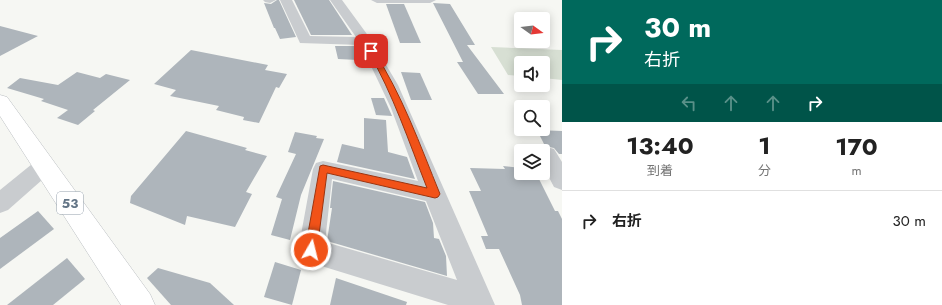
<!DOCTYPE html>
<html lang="ja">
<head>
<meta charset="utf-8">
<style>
  body { margin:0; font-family:Jost,"Noto Sans JP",sans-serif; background:#f6f6f6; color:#222; height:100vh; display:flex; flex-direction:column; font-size:15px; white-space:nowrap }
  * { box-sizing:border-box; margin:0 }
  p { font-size:13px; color:#767676 }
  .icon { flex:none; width:22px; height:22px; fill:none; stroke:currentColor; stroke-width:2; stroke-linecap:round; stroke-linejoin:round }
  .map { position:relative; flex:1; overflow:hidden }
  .panel { display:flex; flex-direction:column; background:#fff; width:380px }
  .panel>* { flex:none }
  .banner { background:#00695c; color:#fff; overflow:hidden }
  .needle { width:26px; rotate:105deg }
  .tools { position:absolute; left:514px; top:12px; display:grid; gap:8px }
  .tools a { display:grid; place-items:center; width:36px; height:36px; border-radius:4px; background:#fff; box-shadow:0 2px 10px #0003; font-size:20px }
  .pin { position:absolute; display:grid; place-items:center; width:34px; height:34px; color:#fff; margin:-17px; border-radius:8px; box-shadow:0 2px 6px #0006 }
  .me { position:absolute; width:44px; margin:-22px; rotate:8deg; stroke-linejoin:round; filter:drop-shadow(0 0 3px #0008) }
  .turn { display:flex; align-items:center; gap:14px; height:84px; padding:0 16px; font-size:18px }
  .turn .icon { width:52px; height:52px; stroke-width:2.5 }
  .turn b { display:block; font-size:28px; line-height:34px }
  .lanes { display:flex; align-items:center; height:38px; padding:0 16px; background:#0003; justify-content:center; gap:20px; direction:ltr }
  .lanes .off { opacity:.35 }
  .eta { display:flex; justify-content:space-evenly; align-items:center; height:68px; text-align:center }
  .eta b { font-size:24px; font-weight:700; line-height:28px }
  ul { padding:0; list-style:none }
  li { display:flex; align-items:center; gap:12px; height:60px; padding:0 16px; border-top:1px solid #e0e0e0 }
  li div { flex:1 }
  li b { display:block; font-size:15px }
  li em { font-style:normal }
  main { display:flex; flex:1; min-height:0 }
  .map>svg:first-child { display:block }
</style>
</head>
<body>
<main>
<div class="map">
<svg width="562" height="305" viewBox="0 0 562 305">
  <rect width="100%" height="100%" fill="#f6f7f3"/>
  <polygon fill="#d7dfd3" points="491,47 562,50 562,80 543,78 543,63 521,63 521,76 508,75"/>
  <g fill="#aeb5bb">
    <polygon points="277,0 279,0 296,37 280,39 275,28 274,28 264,3 271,4"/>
    <polygon points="294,0 329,0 352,35 311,35"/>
    <polygon points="433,3 450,4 475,45 467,45 504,94 478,94 457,62 463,62"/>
    <polygon points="386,4 404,4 421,43 400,43"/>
    <polygon points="0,26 38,36 0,56"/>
    <polygon points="335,46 357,46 359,52 356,52 358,60 338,59"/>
    <polygon points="191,50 268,65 265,70 287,74 279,88 276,87 259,123 243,120 244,117 216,110 219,106 170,96 176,90 154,84"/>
    <polygon points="77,72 100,78 106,74 130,80 93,110 95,111 78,125 57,118 68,110 41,101 44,99 7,88 20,78 58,85"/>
    <polygon points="401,72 420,73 432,100 411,100"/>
    <polygon points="371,98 384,98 392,116 376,115"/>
    <polygon points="364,118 386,120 388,152 407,157 415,179 337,162 342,144 364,149"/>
    <polygon points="537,130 562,131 562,154 559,154 554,148 545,146"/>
    <polygon points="186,131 247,148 245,150 267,156 246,192 252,194 235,227 187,216 185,225 130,203 131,196"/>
    <polygon points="295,132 317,136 316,138 324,139 301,195 290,240 271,235 282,199 276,197 296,154 288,152"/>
    <polygon points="503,166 521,168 521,173 536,173 555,211 558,211 562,219 562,305 522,305 520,295 499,249 486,249 481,236 488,236 469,191 481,191 470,168 505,169"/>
    <polygon points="333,181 425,202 433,223 434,238 439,239 446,256 447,276 327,241 332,208 330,208"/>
    <polygon points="38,211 54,229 0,269 0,238"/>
    <polygon points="67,258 85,279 53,305 7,305"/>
    <polygon points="275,262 301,270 292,305 264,297"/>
    <polygon points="158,268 210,283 234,305 171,305 147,278"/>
    <polygon points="336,278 407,302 406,305 330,305"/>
  </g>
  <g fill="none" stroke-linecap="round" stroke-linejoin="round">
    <g stroke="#b9bdc0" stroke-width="1">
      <polygon id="major" points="0,95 7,97 150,294 155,305 121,305 0,116"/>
    </g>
    <g fill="#c9cccf" fill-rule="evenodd">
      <polygon points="263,0 276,0 270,3 265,2"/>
      <path d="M280 0H292L310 36 356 37 330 0H342L372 41 398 85 495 305H448L302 260 298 251 313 169 316 163 323 161 418 181 391 108 361 45 300 43ZM332 179 426 201 457 280 325 242Z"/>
      <polygon points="371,0 436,0 430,3 377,3"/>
      <polygon points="547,147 554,149 562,162 562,190 554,187 543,166 543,151 539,151 540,149"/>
      <polygon points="44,158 51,160 54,166 51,172 8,210 0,213 0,190 37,160"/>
    </g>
    <use href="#major" fill="#fff" fill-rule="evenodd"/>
  </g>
  <path fill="#f15218" stroke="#9d3510" d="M369 50H373C402 94 420 145 440 194L438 197 435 198 327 173 317 250 315 254 311 256 307 254 305 250 320 166 323 165 427 188C409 142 393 94 368 51Z"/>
  <g text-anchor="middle" stroke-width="4" stroke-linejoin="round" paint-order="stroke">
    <rect fill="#fff" stroke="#929eaa" stroke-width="1" x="57" y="192" width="26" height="22" rx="3"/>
    <g font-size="13" font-weight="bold" fill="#637586">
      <text x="70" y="208">53</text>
    </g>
  </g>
</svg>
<div class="tools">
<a><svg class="needle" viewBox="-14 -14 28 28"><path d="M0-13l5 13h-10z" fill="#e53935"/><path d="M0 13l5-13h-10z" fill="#767676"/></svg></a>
<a><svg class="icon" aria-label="sound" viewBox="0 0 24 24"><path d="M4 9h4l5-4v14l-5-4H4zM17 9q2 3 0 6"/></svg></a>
<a><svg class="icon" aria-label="search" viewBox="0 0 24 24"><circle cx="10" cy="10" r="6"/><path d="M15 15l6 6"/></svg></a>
<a><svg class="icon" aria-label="layers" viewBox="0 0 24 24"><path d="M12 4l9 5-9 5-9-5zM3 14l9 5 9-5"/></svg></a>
</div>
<div class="pin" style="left:371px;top:51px;background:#d93025"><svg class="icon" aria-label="arrive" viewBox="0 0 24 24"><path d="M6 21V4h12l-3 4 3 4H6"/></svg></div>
<svg class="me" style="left:311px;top:250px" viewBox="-20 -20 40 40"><circle r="17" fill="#f15218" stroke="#fff" stroke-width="3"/><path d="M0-11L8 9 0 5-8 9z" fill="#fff"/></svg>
</div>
<section class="panel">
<div class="banner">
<div class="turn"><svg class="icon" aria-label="right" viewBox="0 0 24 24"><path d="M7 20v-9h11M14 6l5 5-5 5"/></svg><div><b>30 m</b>右折</div></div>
<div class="lanes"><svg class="icon off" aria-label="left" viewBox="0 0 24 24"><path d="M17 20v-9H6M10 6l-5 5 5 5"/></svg><svg class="icon off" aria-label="ahead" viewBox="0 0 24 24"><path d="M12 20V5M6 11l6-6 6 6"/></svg><svg class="icon off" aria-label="ahead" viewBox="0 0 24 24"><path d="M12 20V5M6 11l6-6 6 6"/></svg><svg class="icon" aria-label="right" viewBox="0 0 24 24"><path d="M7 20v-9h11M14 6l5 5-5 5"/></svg></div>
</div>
<div class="eta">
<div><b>13:40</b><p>到着</p></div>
<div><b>1</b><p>分</p></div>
<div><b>170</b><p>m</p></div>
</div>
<ul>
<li><svg class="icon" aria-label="right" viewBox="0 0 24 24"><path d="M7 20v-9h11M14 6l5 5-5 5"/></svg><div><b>右折</b></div><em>30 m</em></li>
</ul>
</section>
</main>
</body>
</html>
